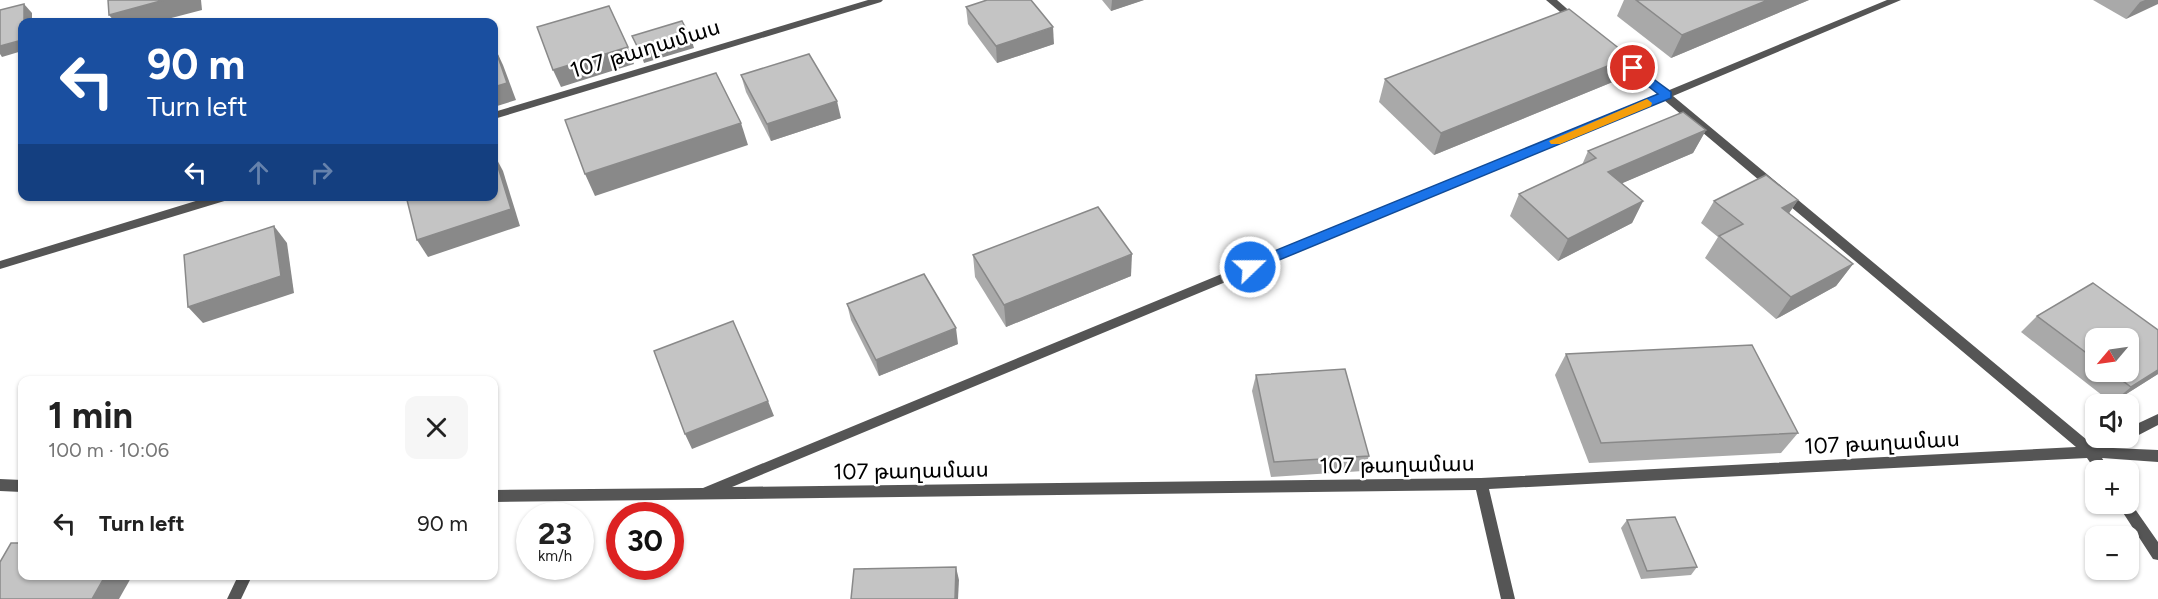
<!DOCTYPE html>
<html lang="en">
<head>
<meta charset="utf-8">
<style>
  body { margin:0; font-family:Figtree,"Noto Sans Armenian",sans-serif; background:#f6f6f6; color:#222; height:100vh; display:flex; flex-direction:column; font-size:22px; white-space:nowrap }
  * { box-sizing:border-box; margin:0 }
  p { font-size:20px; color:#767676 }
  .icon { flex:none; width:33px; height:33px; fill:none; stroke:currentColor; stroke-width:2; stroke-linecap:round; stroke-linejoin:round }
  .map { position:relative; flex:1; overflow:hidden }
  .panel { position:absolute; left:18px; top:376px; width:480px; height:204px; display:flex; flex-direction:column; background:#fff; border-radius:12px; box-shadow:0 2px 4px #0004 }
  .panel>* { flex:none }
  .hud { position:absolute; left:18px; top:18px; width:480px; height:183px; border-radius:12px; box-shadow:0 2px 4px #0004; background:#1a4fa0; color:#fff; overflow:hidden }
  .needle { width:39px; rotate:241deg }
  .fabs { position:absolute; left:2085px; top:328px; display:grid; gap:12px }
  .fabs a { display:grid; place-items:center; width:54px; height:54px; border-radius:12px; background:#fff; box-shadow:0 2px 4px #0004; font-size:30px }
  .speed { position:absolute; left:516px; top:502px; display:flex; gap:12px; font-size:30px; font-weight:700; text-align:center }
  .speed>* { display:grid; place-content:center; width:78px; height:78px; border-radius:50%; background:#fff; box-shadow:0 2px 4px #0004; line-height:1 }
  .speed small { font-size:15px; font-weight:400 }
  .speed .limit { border:9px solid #d22; background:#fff; color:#111 }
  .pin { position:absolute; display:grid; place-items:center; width:51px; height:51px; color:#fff; margin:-26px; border:3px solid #fff; border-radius:50%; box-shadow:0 2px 6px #0007 }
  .me { position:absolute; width:66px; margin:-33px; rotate:68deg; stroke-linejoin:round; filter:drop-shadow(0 0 4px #0008) }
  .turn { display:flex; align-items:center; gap:21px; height:126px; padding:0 30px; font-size:27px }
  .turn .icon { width:78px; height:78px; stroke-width:2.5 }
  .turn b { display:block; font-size:42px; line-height:51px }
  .lanes { display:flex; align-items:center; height:57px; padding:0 30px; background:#0003; justify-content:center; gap:30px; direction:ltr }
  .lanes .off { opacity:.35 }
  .round { display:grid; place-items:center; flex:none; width:63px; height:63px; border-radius:12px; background:#f6f6f6 }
  .summary { display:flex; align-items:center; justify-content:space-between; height:102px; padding:0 30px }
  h1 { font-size:36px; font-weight:700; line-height:45px }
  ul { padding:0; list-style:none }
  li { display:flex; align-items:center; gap:18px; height:90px; padding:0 30px }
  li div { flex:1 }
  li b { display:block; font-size:22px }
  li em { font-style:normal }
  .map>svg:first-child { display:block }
</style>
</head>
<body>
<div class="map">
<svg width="2158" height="599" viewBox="0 0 2158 599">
  <rect width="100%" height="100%" fill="#fff"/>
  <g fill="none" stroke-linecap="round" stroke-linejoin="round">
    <g fill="#555" fill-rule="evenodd">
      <polygon points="868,0 883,0 881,2 494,119 494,112"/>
      <polygon points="1546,0 1557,0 1581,21 1579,23 1573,23"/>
      <path d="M1887 0H1901L1673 96 2093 445 2107 438H2128V428L2158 414V425L2133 438 2126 439 2125 442 2113 448 2158 450V462L2102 458 2110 471H2096L2087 458 1489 489 1515 599H1501L1476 490 494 502V490L703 488 1658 94 1611 55V51H1619L1667 91ZM1664 100 2076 447 1481 478 732 487Z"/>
      <polygon points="212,196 232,196 231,199 0,269 0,261"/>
      <polygon points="0,479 22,480 22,492 0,491"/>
      <polygon points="2128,499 2158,542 2158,560 2153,559 2120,508 2118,504 2128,504"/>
      <polygon points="238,576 252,576 241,599 227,599"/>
    </g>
  </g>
  <g fill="#a9a9a9" fill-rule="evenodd">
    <polygon points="1102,0 1144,0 1111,11"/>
    <polygon points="1624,0 1809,0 1671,58 1617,16"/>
    <polygon points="2093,0 2158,0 2126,19"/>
    <polygon points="966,7 1054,44 997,63 968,24"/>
    <polygon points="1630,57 1620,79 1434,155 1379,102 1385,79"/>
    <polygon points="741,75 841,118 771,141 746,92"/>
    <polygon points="1706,130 1693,153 1622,183 1643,201 1632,223 1558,261 1510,216 1519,194 1582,165 1588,151"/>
    <polygon points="1798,200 1789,213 1853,264 1836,286 1776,319 1705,258 1718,237 1701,223 1714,201"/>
    <polygon points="973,255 1131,276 1006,327 975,277"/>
    <polygon points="847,304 958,344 879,376 851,320"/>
    <path d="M2037 316 2158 330V374L2112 403 2021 332ZM2096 339 2128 372H2096Z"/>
    <polygon points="1566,354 1798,433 1781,453 1589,463 1555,375"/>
    <polygon points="1256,375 1369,456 1363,471 1271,477 1252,391"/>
    <polygon points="1627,520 1697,567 1691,575 1641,579 1621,528"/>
  </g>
  <g fill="#898989">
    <polygon points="164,0 201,0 202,10 156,22 115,22 109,15"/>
    <polygon points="1112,0 1144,0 1111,11"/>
    <polygon points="1768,0 1809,0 1671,58 1682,35"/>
    <polygon points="2145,0 2158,0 2158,4 2126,19 2140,2"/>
    <polygon points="24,4 32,13 32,22 24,22"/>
    <polygon points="1053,27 1054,44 997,63 996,46"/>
    <polygon points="691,38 694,48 644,63 641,54"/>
    <polygon points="22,40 22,51 2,57 0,54 0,46"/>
    <polygon points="628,47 634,64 561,87 553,70"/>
    <polygon points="495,48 503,65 516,100 494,107"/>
    <polygon points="1630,57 1620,79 1434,155 1441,133"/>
    <polygon points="837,101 841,118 771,141 767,124"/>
    <polygon points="741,123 748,145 595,196 585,174"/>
    <polygon points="1706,130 1693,153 1597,194 1608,172"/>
    <polygon points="494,154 503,171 520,226 428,257 417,240"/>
    <polygon points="1798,200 1783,222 1782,208"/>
    <polygon points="1643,201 1632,223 1558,261 1568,239"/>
    <polygon points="274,226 287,243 294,293 203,323 188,307"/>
    <polygon points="1132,254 1131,276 1006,327 1004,305"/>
    <polygon points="1853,264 1836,286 1776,319 1791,297"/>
    <polygon points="956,328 958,344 879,376 876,360"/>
    <polygon points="2158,370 2158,374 2112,403 2131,387"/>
    <polygon points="768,401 774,416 692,449 685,434"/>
    <polygon points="956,567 959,580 958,599 955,599"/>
    <polygon points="105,576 132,576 119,599 92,599"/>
  </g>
  <g fill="#c4c4c4" stroke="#898989" stroke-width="1.5">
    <polygon points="108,0 164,0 109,15"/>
    <polygon points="987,0 1031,0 1053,27 996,46 966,7"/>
    <polygon points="1636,0 1768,0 1682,35"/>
    <polygon points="24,4 24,22 22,22 22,40 0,46 0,10"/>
    <polygon points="609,6 628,47 553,70 537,27"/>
    <polygon points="1569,9 1630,57 1441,133 1385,79"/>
    <polygon points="682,21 691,38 641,54 632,36"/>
    <polygon points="494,48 495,48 507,83 494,87"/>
    <polygon points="809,54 837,101 767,124 741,75"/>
    <polygon points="716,73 741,123 585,174 565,120"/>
    <polygon points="1683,112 1706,130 1608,172 1643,201 1568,239 1519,194 1596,158 1588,151"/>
    <polygon points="494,154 511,209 417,240 406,196 494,196"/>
    <polygon points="1766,175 1798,200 1782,208 1853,264 1791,297 1719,236 1743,224 1714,201"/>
    <polygon points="1098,207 1132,254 1004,305 973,255"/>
    <polygon points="274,226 281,276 188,307 184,255"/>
    <polygon points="924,274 956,328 876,360 847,304"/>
    <polygon points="2093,283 2158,330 2158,370 2131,387 2111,372 2128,372 2128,339 2096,339 2096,360 2037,316"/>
    <polygon points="733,321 768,401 685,434 654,351"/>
    <polygon points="1752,345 1798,433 1601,443 1566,354"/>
    <polygon points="1345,369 1369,456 1274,462 1256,375"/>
    <polygon points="1675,517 1697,567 1647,571 1627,520"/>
    <polygon points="11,543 22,543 22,576 105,576 92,599 0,599 0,562"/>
    <polygon points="956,567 955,599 851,599 854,569"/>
  </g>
  <polygon fill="#1a73e8" stroke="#114b97" stroke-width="1.5" points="1633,64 1671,92 1671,98 1255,270 1250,272 1243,267 1245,263 1658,94 1629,71 1627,68"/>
  <polygon fill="#f59e0b" points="1647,99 1652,103 1651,106 1560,144 1551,144 1549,141"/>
  <g text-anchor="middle" stroke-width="5" stroke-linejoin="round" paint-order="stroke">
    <g font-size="22" fill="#000" stroke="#fff">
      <text transform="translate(645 48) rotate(-17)" y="8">107 թաղամաս</text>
      <text transform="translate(1882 442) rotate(-3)" y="8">107 թաղամաս</text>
      <text transform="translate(1397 464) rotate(-1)" y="8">107 թաղամաս</text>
      <text transform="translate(911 470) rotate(-1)" y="8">107 թաղամաս</text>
    </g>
  </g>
</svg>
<div class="fabs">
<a><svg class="needle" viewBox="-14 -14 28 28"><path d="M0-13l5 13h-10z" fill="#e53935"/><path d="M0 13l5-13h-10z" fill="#767676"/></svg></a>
<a><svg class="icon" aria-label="sound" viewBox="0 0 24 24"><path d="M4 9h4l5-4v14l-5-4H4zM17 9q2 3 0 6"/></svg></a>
<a>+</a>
<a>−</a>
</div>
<div class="speed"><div>23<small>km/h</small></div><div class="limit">30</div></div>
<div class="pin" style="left:1633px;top:68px;background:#d93025"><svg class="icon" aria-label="arrive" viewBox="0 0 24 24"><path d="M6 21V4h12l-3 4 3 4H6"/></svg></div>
<svg class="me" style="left:1250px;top:267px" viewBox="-20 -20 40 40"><circle r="17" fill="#1a73e8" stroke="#fff" stroke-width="3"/><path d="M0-11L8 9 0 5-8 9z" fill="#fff"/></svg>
<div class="hud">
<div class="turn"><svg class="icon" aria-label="left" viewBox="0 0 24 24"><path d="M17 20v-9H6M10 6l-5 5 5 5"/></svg><div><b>90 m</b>Turn left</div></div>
<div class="lanes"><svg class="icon" aria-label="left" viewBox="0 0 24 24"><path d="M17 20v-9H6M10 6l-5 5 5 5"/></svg><svg class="icon off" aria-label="ahead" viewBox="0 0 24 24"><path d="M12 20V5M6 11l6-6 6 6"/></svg><svg class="icon off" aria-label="right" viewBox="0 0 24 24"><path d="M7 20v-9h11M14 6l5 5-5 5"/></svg></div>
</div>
<section class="panel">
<div class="summary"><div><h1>1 min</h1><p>100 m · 10:06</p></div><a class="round"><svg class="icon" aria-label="close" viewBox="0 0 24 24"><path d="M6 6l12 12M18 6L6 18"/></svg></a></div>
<ul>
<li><svg class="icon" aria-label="left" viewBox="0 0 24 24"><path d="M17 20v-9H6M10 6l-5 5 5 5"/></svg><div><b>Turn left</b></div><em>90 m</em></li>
</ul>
</section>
</div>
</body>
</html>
